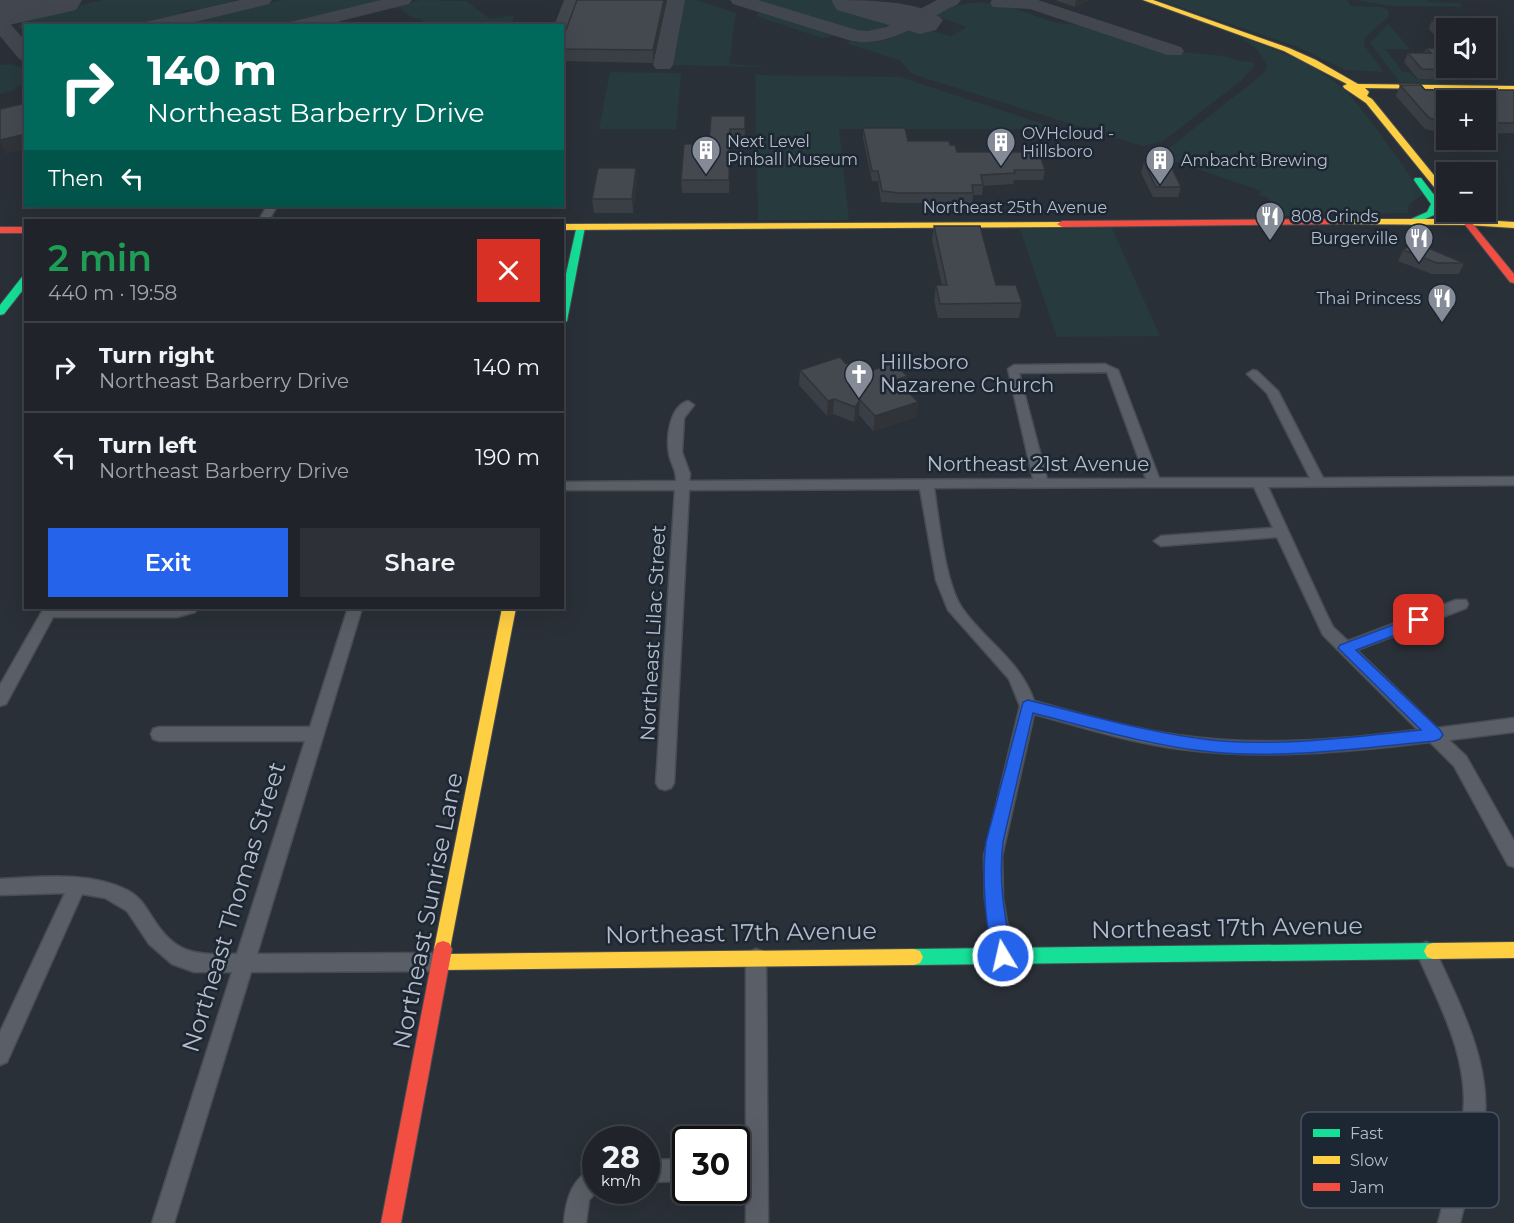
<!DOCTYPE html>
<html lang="en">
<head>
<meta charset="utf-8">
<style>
  body { margin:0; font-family:Montserrat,sans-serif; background:#2d3036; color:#f1f3f6; height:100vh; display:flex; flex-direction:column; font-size:22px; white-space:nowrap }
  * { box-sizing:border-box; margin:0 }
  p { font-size:20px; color:#a2a4a8 }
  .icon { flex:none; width:33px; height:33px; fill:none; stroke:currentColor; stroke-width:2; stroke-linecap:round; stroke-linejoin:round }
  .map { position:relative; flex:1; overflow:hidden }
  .side { position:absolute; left:24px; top:219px; width:540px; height:390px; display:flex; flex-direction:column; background:#20242a; border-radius:0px; box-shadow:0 6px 24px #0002,0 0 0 2px #3d4147 }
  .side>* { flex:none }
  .banner { position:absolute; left:24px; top:24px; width:540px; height:183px; border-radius:0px; box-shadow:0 6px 24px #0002,0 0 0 2px #3d4147; background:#00695c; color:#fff; overflow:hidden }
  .tools { position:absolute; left:1436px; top:18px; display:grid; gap:12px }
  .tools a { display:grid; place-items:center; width:60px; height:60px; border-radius:0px; background:#20242a; box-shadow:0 6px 24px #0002,0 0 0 2px #3d4147; font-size:30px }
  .speed { position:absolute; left:582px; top:1126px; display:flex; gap:12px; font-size:30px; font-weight:700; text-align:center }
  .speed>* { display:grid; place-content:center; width:78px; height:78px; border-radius:50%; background:#20242a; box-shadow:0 6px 24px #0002,0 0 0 2px #3d4147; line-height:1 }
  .speed small { font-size:15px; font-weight:400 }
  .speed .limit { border:3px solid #111; border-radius:9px; background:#fff; color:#111 }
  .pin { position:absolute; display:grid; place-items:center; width:51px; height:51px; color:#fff; margin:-26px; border-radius:12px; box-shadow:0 3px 9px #0006 }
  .me { position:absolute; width:66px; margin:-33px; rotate:351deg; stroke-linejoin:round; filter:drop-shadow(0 0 4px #0008) }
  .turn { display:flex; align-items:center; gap:21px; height:126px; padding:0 24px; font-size:27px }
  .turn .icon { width:78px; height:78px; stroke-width:2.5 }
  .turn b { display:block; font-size:42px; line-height:51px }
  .then { display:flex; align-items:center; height:57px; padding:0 24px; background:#0003; gap:12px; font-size:22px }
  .round { display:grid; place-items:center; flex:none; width:63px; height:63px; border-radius:0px; background:#2d3036 }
  .summary { display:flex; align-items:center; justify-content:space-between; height:102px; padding:0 24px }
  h1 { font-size:36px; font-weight:600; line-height:45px; color:#1e9e55 }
  .cta { display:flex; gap:12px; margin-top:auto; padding:12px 24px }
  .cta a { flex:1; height:69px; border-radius:0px; background:#2563eb; color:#fff; font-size:24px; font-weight:600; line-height:69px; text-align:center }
  .cta a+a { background:#2d3036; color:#f1f3f6 }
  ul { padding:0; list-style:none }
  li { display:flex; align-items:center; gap:18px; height:90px; padding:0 24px; border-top:2px solid #3d4147 }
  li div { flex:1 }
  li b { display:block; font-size:22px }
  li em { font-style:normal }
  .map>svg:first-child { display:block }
</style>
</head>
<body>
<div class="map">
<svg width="1514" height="1223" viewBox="0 0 1514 1223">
  <rect width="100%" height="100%" fill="#2a3038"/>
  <g fill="#273a3e">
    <polygon points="103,0 237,0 202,9 187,10 176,15 132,25 26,26 25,33 19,26 23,21 31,17"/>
    <polygon points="282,0 389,0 287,25 172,25"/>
    <polygon points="420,0 466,1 490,19 515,15 511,25 428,25 418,18 414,19 399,8 391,9 393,6 403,6"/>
    <polygon points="680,0 696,0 736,13 729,64 770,67 673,65 684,2"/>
    <polygon points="754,0 830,0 874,15 877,18 888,20 889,24 878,31 856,32"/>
    <polygon points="1159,0 1347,0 1351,6 1381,7 1388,10 1389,16 1365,37 1364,45 1384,72 1345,70 1298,47"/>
    <polygon points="1355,0 1426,0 1429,2 1460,3 1463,7 1391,6"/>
    <polygon points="978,2 1007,6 1056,23 1090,26 1161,50 1224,56 1239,61 1253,62 1255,66 1242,80 1162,142 1142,146 918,76 910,72 901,61 846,43 851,41 870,42 887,40 915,27 951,36 967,27 935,15 953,6"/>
    <polygon points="759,13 765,13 834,36 822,38 756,16"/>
    <polygon points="1388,24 1410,49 1385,49 1403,72 1411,73 1416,79 1437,80 1440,84 1400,82 1370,43"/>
    <path d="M1237 36C1277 50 1326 67 1354 100 1379 130 1400 163 1423 194L1409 204 1408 213 1278 216 1269 198 1259 195 1262 191 1161 157 1163 153 1265 72 1267 64 1256 48Z"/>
    <polygon points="11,64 25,69 21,71 25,75 25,84 14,88 16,90 0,94 0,65"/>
    <polygon points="610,72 681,73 676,129 599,129"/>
    <polygon points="755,75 900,77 1059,129 839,129 849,220 758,220"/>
    <polygon points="1112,228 1160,336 1057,337 1020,229"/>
  </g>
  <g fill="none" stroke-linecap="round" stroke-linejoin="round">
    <g fill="#42464e" fill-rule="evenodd">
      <polygon points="240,0 272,0 269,4 178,26 143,26 145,22"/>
      <polygon points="381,0 412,0 409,4 321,26 288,26 290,22"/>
      <polygon points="564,0 582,0 571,28 569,32 562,33 562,26 554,26"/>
      <polygon points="667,0 685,0 673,65 670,69 656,69 653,65"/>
      <path d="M730 0H758L857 30 868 31 886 27 937 0H961L958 4C923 20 890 50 848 40L733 4Z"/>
      <polygon points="992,0 1038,0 1181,47 1184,51 1181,55 1167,55 1030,9 993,7 990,3"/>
      <polygon points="0,18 7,20 26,42 26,61 19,59 0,36"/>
    </g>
    <g fill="#42464e" fill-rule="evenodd">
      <polygon points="0,0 82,0 76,10 0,27"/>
      <path d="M831 0C862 0 924 0 943 20L936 30 920 34 837 10Z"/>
    </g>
    <g stroke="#484c53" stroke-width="3">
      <g id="street">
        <polygon points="267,206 277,206 269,220 259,220"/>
        <path d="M1105 364 1118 370 1159 478H1310L1267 393 1247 374 1253 370 1257 371 1278 391 1323 478 1514 477V485L1268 487 1326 613 1333 627 1348 641 1456 600H1466L1468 604 1466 608 1357 650 1437 728 1514 718V732L1449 740 1466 756 1514 841V867L1508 865 1454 766 1430 742C1347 752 1264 760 1180 749 1131 743 1082 727 1034 714L1002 856 1003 899 1013 956 1010 962 1003 965 996 962 985 899 984 856 1020 706 1009 679 948 610 936 580 920 489 689 490 674 783 671 788 665 790 659 788 656 783 675 490H562V482L676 481C677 470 670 463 669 453 666 437 670 406 688 401L694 405 684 418 682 452 690 474 689 481 1033 479 1008 369 1014 365ZM1107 372 1146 479H1047L1019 373ZM1154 487H1254L1273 528 1161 536 1154 541 1161 546 1277 537 1323 635 1418 730C1338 740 1257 747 1177 735 1129 728 1082 714 1034 701 1020 660 986 642 962 608 945 583 939 520 934 488Z"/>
        <polygon points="44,608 197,608 195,612 177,617 53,617 6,704 0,706 0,685"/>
        <path d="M348 608H362L257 954 441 953 448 956 451 962 448 968 441 971 251 972 174 1223H152L232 972H194L172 964 149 944 127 911 105 898 82 894 7 1062 0 1065V1032L65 893 0 895V879C42 877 88 871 127 890 141 897 146 908 154 920 178 957 198 954 237 954L305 741H159L153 739 151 734 153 729 159 727H310Z"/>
        <path d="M1426 942 1433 945C1456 998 1489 1055 1485 1115 1482 1151 1468 1188 1460 1223H1438C1447 1188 1460 1152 1463 1116 1470 1058 1438 1002 1416 951L1419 945Z"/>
        <polygon points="756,949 763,952 766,958 768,1223 746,1223 746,1179 736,1180 736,1158 746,1158 746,958 749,952"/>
        <polygon points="686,1159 686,1181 646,1182 646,1160"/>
        <path d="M596 1167 597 1191 589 1200 586 1223H564C566 1199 572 1177 596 1167Z"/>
      </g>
    </g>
    <g stroke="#484c53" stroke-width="2">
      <g id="fast">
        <polygon points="1415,178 1421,178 1441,204 1434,215 1412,225 1409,224 1409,220 1427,212 1431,204 1414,180"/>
        <polygon points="577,225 585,227 567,321 562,324 562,292"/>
        <polygon points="26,276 26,286 4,314 0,315 0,305 22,277"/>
        <polygon points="1433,943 1439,945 1442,951 1439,957 1433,959 914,965 908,963 905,957 908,951 914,949"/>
      </g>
    </g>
    <g stroke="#484c53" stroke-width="2">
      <g id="slow">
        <polygon points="1143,0 1153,0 1289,48 1316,60 1358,84 1514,86 1514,90 1365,88 1369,92 1367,96 1372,99 1446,190 1446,199 1443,198 1366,103 1344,88 1343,86 1347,84 1284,51"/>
        <polygon points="1343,219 1467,219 1514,222 1514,228 1467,225 1340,224 1340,220"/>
        <polygon points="1065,222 1067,224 1062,227 562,230 562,224"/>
        <polygon points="502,608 516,608 449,954 914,949 920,951 923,957 920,963 914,965 441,970 435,968 432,962 435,956 438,955 434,949"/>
        <polygon points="1514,942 1514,958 1433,959 1427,957 1424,951 1427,945 1433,943"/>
      </g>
    </g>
    <g stroke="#484c53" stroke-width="2">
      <g id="jam">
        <polygon points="1455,212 1463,212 1514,274 1514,283 1510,282"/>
        <polygon points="1343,219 1346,220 1346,224 1062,227 1057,224 1062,221"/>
        <rect x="0" y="227" width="26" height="6"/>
        <polygon points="443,941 449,943 452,949 401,1223 381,1223 434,949 437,943"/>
      </g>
    </g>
    <use href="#street" fill="#5a5e66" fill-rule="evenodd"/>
    <use href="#fast" fill="#16e098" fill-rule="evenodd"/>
    <use href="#slow" fill="#ffcf43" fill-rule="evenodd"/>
    <use href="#jam" fill="#f24e42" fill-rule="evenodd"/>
  </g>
  <g fill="#3a3f45">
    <polygon points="577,0 667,0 653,63 562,61 562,41"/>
    <polygon points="1055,0 1089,0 1075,7"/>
    <polygon points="1432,20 1446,28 1446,40 1438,39 1429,29"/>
    <polygon points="1426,48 1460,70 1456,80 1418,79 1404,62 1408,53 1424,53"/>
    <polygon points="1400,85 1425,90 1514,90 1514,133 1485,134 1485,100 1446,100 1446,134 1425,129 1396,96"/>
    <polygon points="745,116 745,142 731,142 729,193 682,193 681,180 709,144"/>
    <polygon points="863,128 908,141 950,145 957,152 1045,170 1043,180 1014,180 1013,184 983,186 982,195 973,195 972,203 898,203 881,202 878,181 872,181 863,138"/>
    <polygon points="1144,162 1181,187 1178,197 1153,197 1141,173"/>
    <polygon points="636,168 637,182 633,213 594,213 592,199"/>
    <polygon points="934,226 996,285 1022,303 1019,318 938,318 934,300 936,285 942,285 932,240"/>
    <polygon points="1403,250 1464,263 1459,274 1432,274 1398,261"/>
    <polygon points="846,364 907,376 906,390 918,402 916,417 873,431 859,415 854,422 833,414 827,416 799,385 800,370"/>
  </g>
  <g fill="#303338">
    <polygon points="664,0 667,0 653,63 653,50"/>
    <polygon points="1076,0 1089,0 1075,7"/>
    <polygon points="730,129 731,142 729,193 729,180"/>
    <polygon points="26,134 26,149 6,154 0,142 0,140"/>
    <polygon points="636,168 637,182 633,213 632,199"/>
    <polygon points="907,376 906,391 896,380"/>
    <polygon points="834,399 833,414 827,416 828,401"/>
    <polygon points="860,400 859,415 854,422 855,407"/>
    <polygon points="918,402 916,417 873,431 875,416"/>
  </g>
  <g fill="#444950" stroke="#303338" stroke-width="1.5">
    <polygon points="577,0 664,0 653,50 562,49 562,41"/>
    <polygon points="1432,20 1460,20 1468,28 1446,28 1446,30 1442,30"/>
    <polygon points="1426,48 1441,48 1446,54 1446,68 1457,68 1460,70 1422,69 1408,53 1431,53"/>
    <polygon points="1400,85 1421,85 1425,90 1514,90 1514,123 1485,123 1485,100 1446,100 1446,122 1429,118"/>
    <polygon points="26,103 26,134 0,140 0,109"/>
    <polygon points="711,116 745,116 745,129 730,129 729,180 681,180 684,144 709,144"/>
    <polygon points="863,128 905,128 908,141 949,141 950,145 955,145 957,152 1039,152 1045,170 1014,170 1015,173 981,175 983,185 972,185 973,193 899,193 882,191 878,171 872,171"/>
    <polygon points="1144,162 1169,162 1181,187 1156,187"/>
    <polygon points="598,168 636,168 632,199 592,199"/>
    <polygon points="934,226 980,226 996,285 1016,285 1022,303 940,304 936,285 947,285"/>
    <polygon points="1414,242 1464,263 1437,263 1403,250"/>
    <polygon points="840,357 846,364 862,359 873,370 894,363 907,376 896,380 918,402 875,416 860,400 855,407 834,399 828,401 800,370"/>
  </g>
  <path fill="#2563eb" stroke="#184099" stroke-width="1.5" d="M1419 615 1424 617 1426 620 1424 624 1356 650 1440 730 1443 735 1440 739 1435 741C1362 748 1286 759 1212 752 1151 746 1092 728 1033 713L1003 842C998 881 1005 917 1012 956L1009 962 1003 964 997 962C984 933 982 873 986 842L1023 702 1028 700C1088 715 1149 733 1211 740 1280 747 1352 737 1421 730L1338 648 1340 645Z"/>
  <defs>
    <g id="building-pin" transform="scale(1.5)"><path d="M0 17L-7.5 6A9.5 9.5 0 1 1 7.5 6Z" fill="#848b96" stroke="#1d2633"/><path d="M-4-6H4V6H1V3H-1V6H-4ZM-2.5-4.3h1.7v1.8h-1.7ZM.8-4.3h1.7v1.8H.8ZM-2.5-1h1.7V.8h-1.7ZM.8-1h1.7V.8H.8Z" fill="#fff"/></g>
    <g id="restaurant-pin" transform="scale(1.5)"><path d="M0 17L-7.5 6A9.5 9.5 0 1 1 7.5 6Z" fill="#848b96" stroke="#1d2633"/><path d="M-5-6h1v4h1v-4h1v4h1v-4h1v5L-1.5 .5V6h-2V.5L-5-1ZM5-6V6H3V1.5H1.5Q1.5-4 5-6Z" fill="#fff"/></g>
    <g id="church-pin" transform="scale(1.5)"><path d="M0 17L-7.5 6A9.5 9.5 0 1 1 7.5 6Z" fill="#848b96" stroke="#1d2633"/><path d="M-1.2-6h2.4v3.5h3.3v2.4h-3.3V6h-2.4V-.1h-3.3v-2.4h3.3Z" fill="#fff"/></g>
  </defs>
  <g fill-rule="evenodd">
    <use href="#building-pin" x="1001" y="142"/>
    <use href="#building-pin" x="706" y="150"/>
    <use href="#building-pin" x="1160" y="160"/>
    <use href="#restaurant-pin" x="1270" y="216"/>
    <use href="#restaurant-pin" x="1419" y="238"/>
    <use href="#restaurant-pin" x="1442" y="298"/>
    <use href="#church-pin" x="859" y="374"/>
  </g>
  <g text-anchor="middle" stroke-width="5" stroke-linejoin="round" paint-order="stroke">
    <g font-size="16" fill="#b4bcc9" stroke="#1d2633" text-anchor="start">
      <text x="1022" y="139">OVHcloud -<tspan x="1022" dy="18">Hillsboro</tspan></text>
      <text x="727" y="147">Next Level<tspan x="727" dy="18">Pinball Museum</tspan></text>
      <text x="1181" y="166">Ambacht Brewing</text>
      <text x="1291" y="222">808 Grinds</text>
      <text x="1398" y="244" text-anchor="end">Burgerville</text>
      <text x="1421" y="304" text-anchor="end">Thai Princess</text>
    </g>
    <g font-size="16" fill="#b4bcc9" stroke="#1d2633">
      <text x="1015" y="213">Northeast 25th Avenue</text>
    </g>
    <g font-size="20" fill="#b4bcc9" stroke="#1d2633" text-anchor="start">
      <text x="880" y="369">Hillsboro<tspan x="880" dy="23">Nazarene Church</tspan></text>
    </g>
    <g font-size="20" fill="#b4bcc9" stroke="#1d2633">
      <text x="1038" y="471">Northeast 21st Avenue</text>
      <text transform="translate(653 633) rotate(-87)" y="7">Northeast Lilac Street</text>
    </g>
    <g font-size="24" fill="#b4bcc9" stroke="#1d2633">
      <text transform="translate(234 907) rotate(-73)" y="8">Northeast Thomas Street</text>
      <text transform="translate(428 911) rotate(-79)" y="8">Northeast Sunrise Lane</text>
      <text transform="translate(1227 928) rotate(-1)" y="8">Northeast 17th Avenue</text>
      <text transform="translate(741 933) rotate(-1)" y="8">Northeast 17th Avenue</text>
    </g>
  </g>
  <rect x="1301" y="1112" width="198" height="96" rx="9" fill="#1d2633" stroke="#4a5360" stroke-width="1.5"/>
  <rect x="1313" y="1129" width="27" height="8" fill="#16e098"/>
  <rect x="1313" y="1156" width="27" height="8" fill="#ffcf43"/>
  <rect x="1313" y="1183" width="27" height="8" fill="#f24e42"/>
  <g font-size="16" fill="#b4bcc9">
    <text x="1350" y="1139">Fast</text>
    <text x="1350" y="1166">Slow</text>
    <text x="1350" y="1193">Jam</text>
  </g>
</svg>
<div class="tools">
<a><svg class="icon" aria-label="sound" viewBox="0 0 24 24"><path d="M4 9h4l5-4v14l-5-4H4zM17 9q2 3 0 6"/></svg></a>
<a>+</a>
<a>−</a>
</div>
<div class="speed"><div>28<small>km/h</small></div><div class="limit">30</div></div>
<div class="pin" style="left:1419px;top:620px;background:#d93025"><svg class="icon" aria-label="arrive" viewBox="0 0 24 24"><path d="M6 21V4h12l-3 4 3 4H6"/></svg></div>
<svg class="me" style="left:1003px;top:956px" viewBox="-20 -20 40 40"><circle r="17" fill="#2563eb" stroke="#fff" stroke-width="3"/><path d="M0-11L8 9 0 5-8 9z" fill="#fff"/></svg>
<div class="banner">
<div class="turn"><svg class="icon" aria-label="right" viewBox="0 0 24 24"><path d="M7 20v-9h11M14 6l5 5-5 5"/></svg><div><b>140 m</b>Northeast Barberry Drive</div></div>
<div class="then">Then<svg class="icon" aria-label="left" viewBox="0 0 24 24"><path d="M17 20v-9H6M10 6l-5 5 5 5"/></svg></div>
</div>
<section class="side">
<div class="summary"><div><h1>2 min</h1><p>440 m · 19:58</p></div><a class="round" style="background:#d93025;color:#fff"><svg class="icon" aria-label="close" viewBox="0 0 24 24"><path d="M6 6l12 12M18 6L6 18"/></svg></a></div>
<ul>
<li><svg class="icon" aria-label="right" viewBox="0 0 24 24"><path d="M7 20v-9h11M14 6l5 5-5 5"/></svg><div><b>Turn right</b><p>Northeast Barberry Drive</p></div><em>140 m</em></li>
<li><svg class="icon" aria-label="left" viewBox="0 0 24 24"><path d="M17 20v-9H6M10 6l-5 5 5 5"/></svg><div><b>Turn left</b><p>Northeast Barberry Drive</p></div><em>190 m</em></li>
</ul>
<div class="cta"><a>Exit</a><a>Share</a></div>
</section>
</div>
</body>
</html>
